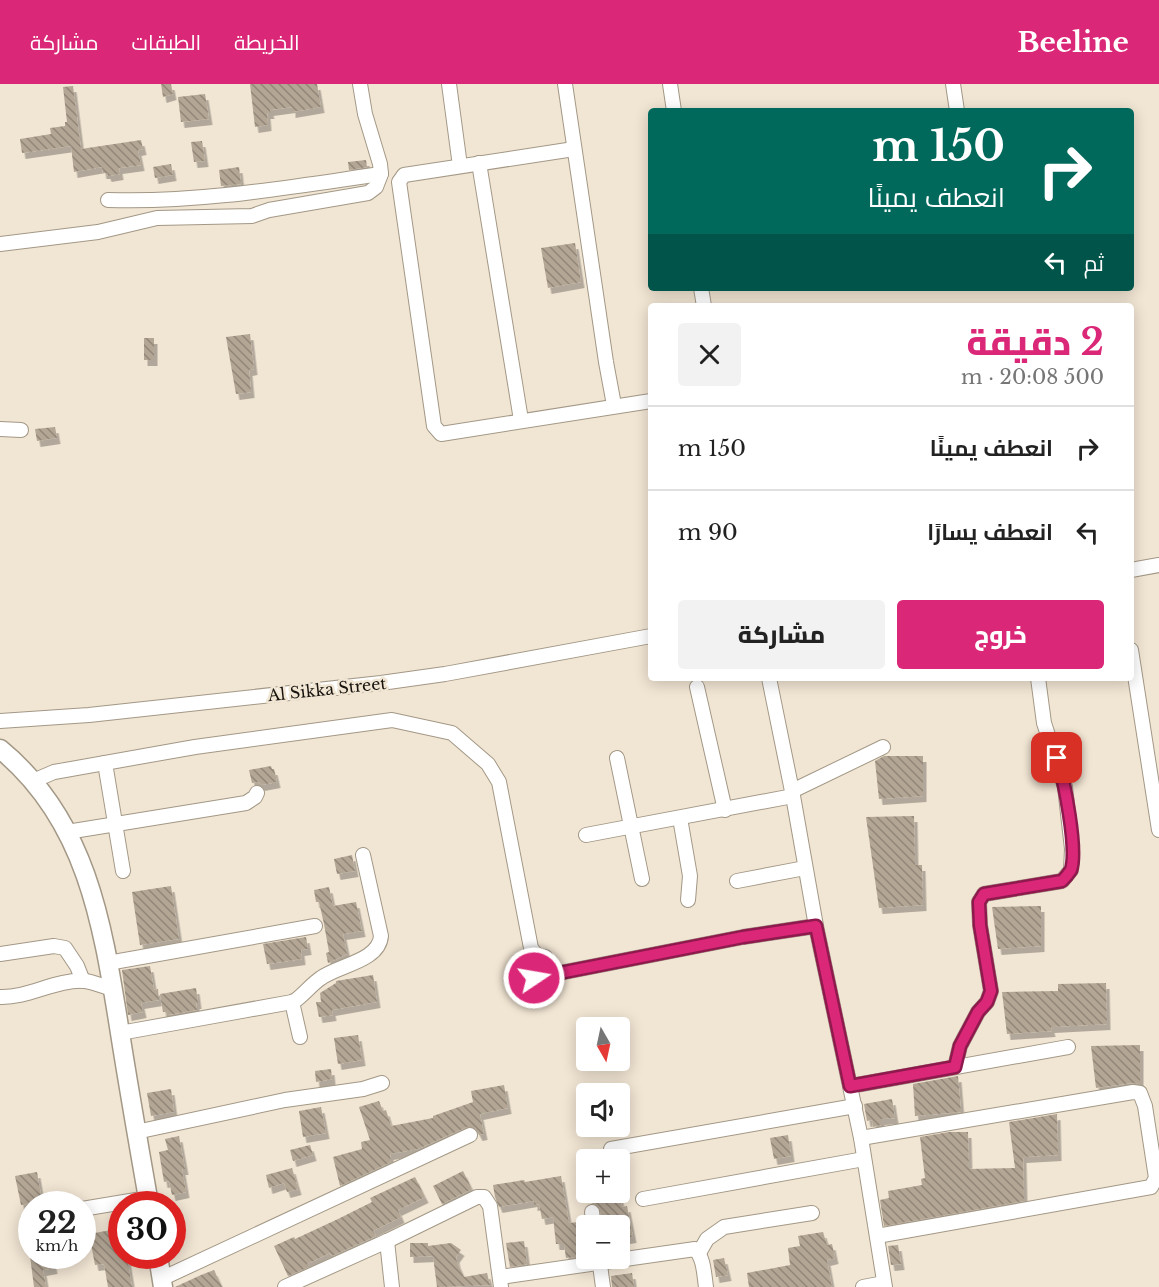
<!DOCTYPE html>
<html lang="ar">
<head>
<meta charset="utf-8">
<style>
  body { margin:0; font-family:"Libre Baskerville",Cairo,serif; background:#f2f2f2; color:#222; direction:rtl; height:100vh; display:flex; flex-direction:column; font-size:22px; white-space:nowrap }
  * { box-sizing:border-box; margin:0 }
  p { font-size:20px; color:#767676 }
  .icon { flex:none; width:33px; height:33px; fill:none; stroke:currentColor; stroke-width:2; stroke-linecap:round; stroke-linejoin:round }
  .map { position:relative; flex:1; overflow:hidden; direction:ltr }
  .sheet { position:absolute; left:648px; top:219px; width:486px; height:378px; display:flex; flex-direction:column; background:#fff; border-radius:6px; box-shadow:0 3px 15px #0003; direction:rtl }
  .sheet>* { flex:none }
  .guide { position:absolute; left:648px; top:24px; width:486px; height:183px; border-radius:6px; box-shadow:0 3px 15px #0003; direction:rtl; background:#00695c; color:#fff; overflow:hidden }
  .needle { width:39px; rotate:171deg }
  .tools { position:absolute; left:576px; top:933px; display:grid; gap:12px }
  .tools a { display:grid; place-items:center; width:54px; height:54px; border-radius:6px; background:#fff; box-shadow:0 3px 15px #0003; font-size:30px }
  .speed { position:absolute; left:18px; top:1107px; display:flex; gap:12px; font-size:30px; font-weight:700; text-align:center }
  .speed>* { display:grid; place-content:center; width:78px; height:78px; border-radius:50%; background:#fff; box-shadow:0 3px 15px #0003; line-height:1 }
  .speed small { font-size:15px; font-weight:400 }
  .speed .limit { border:9px solid #d22; background:#fff; color:#111 }
  .pin { position:absolute; display:grid; place-items:center; width:51px; height:51px; color:#fff; margin:-26px; border-radius:12px; box-shadow:0 3px 9px #0006 }
  .me { position:absolute; width:66px; margin:-33px; rotate:78deg; stroke-linejoin:round; filter:drop-shadow(0 0 4px #0008) }
  .turn { display:flex; align-items:center; gap:21px; height:126px; padding:0 30px; font-size:27px }
  .turn .icon { width:78px; height:78px; stroke-width:2.5 }
  .turn b { display:block; font-size:42px; line-height:51px }
  .then { display:flex; align-items:center; height:57px; padding:0 30px; background:#0003; gap:12px; font-size:22px }
  .round { display:grid; place-items:center; flex:none; width:63px; height:63px; border-radius:6px; background:#f2f2f2 }
  .headline { display:flex; align-items:center; justify-content:space-between; height:102px; padding:0 30px }
  h1 { font-size:36px; font-weight:800; line-height:45px; color:#db2777 }
  .cta { display:flex; gap:12px; margin-top:auto; padding:12px 30px }
  .cta a { flex:1; height:69px; border-radius:6px; background:#db2777; color:#fff; font-size:24px; font-weight:800; line-height:69px; text-align:center }
  .cta a+a { background:#f2f2f2; color:#222 }
  ul { padding:0; list-style:none }
  li { display:flex; align-items:center; gap:18px; height:84px; padding:0 30px; border-top:2px solid #e0e0e0 }
  li div { flex:1 }
  li b { display:block; font-size:22px }
  li em { font-style:normal }
  header { display:flex; align-items:center; gap:36px; box-sizing:border-box; height:84px; padding:0 30px; background:#db2777; color:#fff }
  header strong { font-size:28px }
  nav { display:flex; gap:33px; margin-inline-start:auto; font-size:21px }
  .map>svg:first-child { display:block }
</style>
</head>
<body>
<header>
<strong>Beeline</strong>
<nav><a>الخريطة</a><a>الطبقات</a><a>مشاركة</a></nav>
</header>
<div class="map">
<svg width="1159" height="1203" viewBox="0 0 1159 1203">
  <defs>
    <pattern id="building-back-hatch" width="6" height="6" patternUnits="userSpaceOnUse" patternTransform="scale(1.5)"><rect width="6" height="6" fill="#b3a695"/><path d="M-1 5l2 2M0 0l6 6M5-1l2 2" fill="none" stroke="#918678"/></pattern>
    <filter id="shadow"><feDropShadow dx="3.5" dy="6" stdDeviation="0" flood-color="#0004"/></filter>
  </defs>
  <rect width="100%" height="100%" fill="#f1e5d3"/>
  <g fill="url(#building-back-hatch)" filter="url(#shadow)">
    <polygon points="161,0 171,0 173,10 163,13"/>
    <polygon points="250,0 317,0 321,23 292,28 292,23 270,26 271,29 267,29 268,41 255,43"/>
    <polygon points="73,2 81,65 141,56 143,65 138,66 141,81 119,84 120,90 108,92 107,89 103,89 102,83 74,88 71,62 22,69 20,55 51,50 50,44 65,42 65,38 67,38 63,3"/>
    <polygon points="205,10 209,35 181,38 178,13"/>
    <polygon points="202,57 205,77 194,78 191,58"/>
    <polygon points="366,76 367,83 349,86 348,78"/>
    <polygon points="171,80 173,91 155,94 153,83"/>
    <polygon points="239,83 241,100 221,102 219,86"/>
    <polygon points="575,159 581,198 548,204 541,164"/>
    <polygon points="250,250 254,285 249,286 251,308 236,310 226,253"/>
    <rect x="144" y="254" width="10" height="22"/>
    <polygon points="55,343 57,354 37,357 35,345"/>
    <polygon points="884,672 923,672 923,712 879,715 875,677"/>
    <polygon points="271,682 272,685 274,685 277,698 261,701 259,698 252,699 249,686"/>
    <polygon points="914,732 915,781 922,781 923,821 879,824 866,733"/>
    <polygon points="352,771 355,787 337,790 334,775"/>
    <polygon points="171,802 179,855 140,861 132,808"/>
    <polygon points="329,803 333,822 356,818 362,847 343,850 347,870 328,879 326,869 329,868 324,840 319,818 316,818 314,806"/>
    <polygon points="1041,822 1041,862 998,865 992,823"/>
    <polygon points="306,853 308,865 301,866 302,875 267,880 263,860"/>
    <polygon points="150,882 154,906 158,905 159,916 141,919 143,928 128,931 122,886"/>
    <polygon points="373,891 377,918 332,926 333,931 319,933 316,918 321,918 320,909 336,899 336,897"/>
    <polygon points="1106,899 1107,940 1051,943 1052,947 1007,950 1002,908 1058,907 1058,900"/>
    <polygon points="196,904 198,919 196,919 197,926 167,931 166,928 163,928 160,910"/>
    <polygon points="358,951 362,976 338,980 334,954"/>
    <polygon points="1140,961 1140,1000 1131,999 1096,1004 1091,962"/>
    <polygon points="331,985 332,995 316,998 315,987"/>
    <polygon points="958,992 961,1028 915,1032 913,1000"/>
    <polygon points="504,1001 508,1024 480,1030 484,1050 479,1051 475,1043 467,1043 418,1065 390,1070 391,1078 340,1102 333,1073 362,1065 361,1058 370,1056 359,1023 379,1017 383,1027 386,1026 391,1042 433,1034 433,1032 473,1018 471,1007"/>
    <polygon points="171,1005 174,1028 151,1032 147,1009"/>
    <polygon points="892,1015 895,1034 881,1035 881,1041 873,1043 872,1036 867,1037 864,1020"/>
    <polygon points="321,1023 326,1049 303,1053 299,1027"/>
    <polygon points="1057,1030 1058,1071 1023,1073 1024,1117 884,1142 880,1116 889,1114 888,1107 922,1101 921,1095 925,1094 920,1053 949,1048 968,1048 969,1085 1015,1084 1009,1038"/>
    <polygon points="788,1051 791,1072 774,1075 770,1054"/>
    <polygon points="179,1052 185,1085 182,1085 186,1108 172,1111 169,1097 164,1098 159,1068 168,1066 165,1055"/>
    <polygon points="310,1061 313,1071 293,1077 290,1066"/>
    <polygon points="292,1084 298,1105 287,1108 284,1099 269,1104 266,1091"/>
    <polygon points="463,1087 472,1105 442,1120 433,1102"/>
    <polygon points="37,1088 42,1117 21,1121 15,1092"/>
    <polygon points="561,1092 569,1139 578,1138 582,1172 566,1174 564,1160 556,1160 553,1133 542,1135 539,1120 534,1121 534,1117 499,1123 495,1113 493,1101 524,1096 525,1098"/>
    <polygon points="415,1093 425,1113 398,1126 401,1133 373,1147 376,1152 332,1172 330,1169 307,1180 309,1183 288,1192 274,1162 294,1153 295,1155 338,1135 372,1118 370,1114"/>
    <polygon points="589,1108 619,1108 622,1123 627,1122 633,1153 620,1155 620,1142 603,1142 599,1123 591,1119"/>
    <polygon points="122,1144 122,1172 127,1172 132,1203 108,1203 104,1180 95,1181 89,1150"/>
    <polygon points="823,1148 827,1161 832,1160 835,1174 827,1176 832,1203 749,1203 747,1189 790,1181 788,1164 800,1162 798,1152"/>
    <polygon points="524,1157 527,1180 510,1183 506,1159"/>
    <polygon points="410,1159 428,1159 428,1162 451,1159 461,1166 456,1173 457,1178 464,1193 487,1189 490,1201 437,1203 433,1172 410,1173"/>
    <polygon points="898,1161 901,1180 891,1181 888,1162"/>
    <polygon points="30,1172 52,1172 54,1184 43,1186 46,1203 34,1203"/>
    <polygon points="724,1174 728,1191 716,1193 713,1176"/>
    <polygon points="214,1186 222,1203 175,1203 201,1191"/>
    <polygon points="632,1189 634,1203 612,1203 611,1192"/>
  </g>
  <g fill="none" stroke-linecap="round" stroke-linejoin="round">
    <g stroke="#a39886" stroke-width="16">
      <g id="minor">
        <polyline points="449,0 460,82"/>
        <polyline points="565,0 606,278 614,321"/>
        <polyline points="670,0 674,27"/>
        <polyline points="953,0 957,27"/>
        <polyline points="574,65 404,91 399,98 434,342 441,350 651,317"/>
        <polyline points="479,79 521,336"/>
        <path d="M108 116C200 119 290 103 381 90"/>
        <polyline points="0,160 98,148 157,134 252,132 269,126 368,109 376,103 381,90 380,80 365,30 360,0"/>
        <polyline points="701,204 704,222"/>
        <polyline points="0,345 21,346"/>
        <polyline points="1131,486 1159,481"/>
        <polyline points="1131,566 1159,746"/>
        <polyline points="769,594 793,712 816,842 861,1054 885,1203"/>
        <polyline points="697,603 725,726"/>
        <polyline points="0,637 89,631 381,599 445,590 651,552"/>
        <polyline points="617,674 642,795"/>
        <polyline points="105,679 123,787"/>
        <polyline points="33,697 54,688 195,663 392,636 452,649 488,680 499,698 531,864 537,872 545,873"/>
        <polyline points="792,707 883,663"/>
        <polyline points="680,734 690,792 688,816"/>
        <polyline points="67,748 246,719 255,713 257,709"/>
        <polyline points="586,751 793,712"/>
        <polyline points="737,797 805,784"/>
        <polyline points="0,870 54,862 65,864 77,882 83,897"/>
        <polyline points="108,879 315,842"/>
        <polyline points="534,894 743,853 816,842"/>
        <path d="M0 913C29 914 56 895 85 897 94 898 104 903 113 905"/>
        <polyline points="292,918 300,953"/>
        <path d="M120 949 292 918 296 916C305 909 312 900 321 894 339 881 379 877 381 852L363 771"/>
        <polyline points="955,983 960,962 978,928 987,918 991,907 980,841 979,818 984,810 1062,797 1071,786 1072,765 1065,703 1044,639 1038,594"/>
        <polyline points="850,1002 1068,963"/>
        <polyline points="136,1048 285,1016 363,1005 382,999"/>
        <polyline points="861,1054 1133,1008 1140,1009 1145,1022 1156,1094 1151,1103 877,1152"/>
        <polyline points="611,1065 855,1022"/>
        <polyline points="643,1115 864,1075"/>
        <polyline points="82,1125 148,1114"/>
        <polyline points="592,1128 594,1142"/>
        <polyline points="28,1135 32,1134"/>
        <polyline points="387,1157 392,1203"/>
        <polyline points="699,1169 707,1155 724,1143 812,1129"/>
        <polyline points="599,1174 603,1203"/>
        <path d="M500 1193 695 1165C704 1174 704 1190 706 1203"/>
        <polyline points="161,1195 470,1051"/>
        <polyline points="285,1203 387,1157 477,1113 484,1113 490,1122 501,1203"/>
        <polyline points="863,1203 884,1199"/>
      </g>
    </g>
    <g stroke="#a39886" stroke-width="21">
      <g id="major">
        <path d="M0 665C88 737 103 843 120 949 129 1006 139 1063 149 1120"/>
        <polyline points="158,1172 163,1203"/>
      </g>
    </g>
    <use href="#minor" stroke="#fff" stroke-width="14"/>
    <use href="#major" stroke="#fff" stroke-width="18"/>
  </g>
  <g fill="none" stroke-linecap="round" stroke-linejoin="round">
    <g stroke="#8e194d" stroke-width="15">
      <path id="route" d="M534 894 743 853 816 842 850 1002 955 983 960 962 978 928 987 918 991 907 980 841 979 818 984 810 1062 797C1065 794 1069 789 1071 786 1078 765 1064 696 1057 674"/>
    </g>
    <use href="#route" stroke="#db2777" stroke-width="10"/>
  </g>
  <g text-anchor="middle" stroke-width="5" stroke-linejoin="round" paint-order="stroke">
    <g font-size="16" fill="#17130d" stroke="#f1e5d3">
      <text transform="translate(327 605) rotate(-6)" y="6">Al Sikka Street</text>
    </g>
  </g>
</svg>
<div class="tools">
<a><svg class="needle" viewBox="-14 -14 28 28"><path d="M0-13l5 13h-10z" fill="#e53935"/><path d="M0 13l5-13h-10z" fill="#767676"/></svg></a>
<a><svg class="icon" aria-label="sound" viewBox="0 0 24 24"><path d="M4 9h4l5-4v14l-5-4H4zM17 9q2 3 0 6"/></svg></a>
<a>+</a>
<a>−</a>
</div>
<div class="speed"><div>22<small>km/h</small></div><div class="limit">30</div></div>
<div class="pin" style="left:1057px;top:674px;background:#d93025"><svg class="icon" aria-label="arrive" viewBox="0 0 24 24"><path d="M6 21V4h12l-3 4 3 4H6"/></svg></div>
<svg class="me" style="left:534px;top:894px" viewBox="-20 -20 40 40"><circle r="17" fill="#db2777" stroke="#fff" stroke-width="3"/><path d="M0-11L8 9 0 5-8 9z" fill="#fff"/></svg>
<div class="guide">
<div class="turn"><svg class="icon" aria-label="right" viewBox="0 0 24 24"><path d="M7 20v-9h11M14 6l5 5-5 5"/></svg><div><b>150 m</b>انعطف يمينًا</div></div>
<div class="then">ثم<svg class="icon" aria-label="left" viewBox="0 0 24 24"><path d="M17 20v-9H6M10 6l-5 5 5 5"/></svg></div>
</div>
<section class="sheet">
<div class="headline"><div><h1>2 دقيقة</h1><p>500 m · 20:08</p></div><a class="round"><svg class="icon" aria-label="close" viewBox="0 0 24 24"><path d="M6 6l12 12M18 6L6 18"/></svg></a></div>
<ul>
<li><svg class="icon" aria-label="right" viewBox="0 0 24 24"><path d="M7 20v-9h11M14 6l5 5-5 5"/></svg><div><b>انعطف يمينًا</b></div><em>150 m</em></li>
<li><svg class="icon" aria-label="left" viewBox="0 0 24 24"><path d="M17 20v-9H6M10 6l-5 5 5 5"/></svg><div><b>انعطف يسارًا</b></div><em>90 m</em></li>
</ul>
<div class="cta"><a>خروج</a><a>مشاركة</a></div>
</section>
</div>
</body>
</html>
